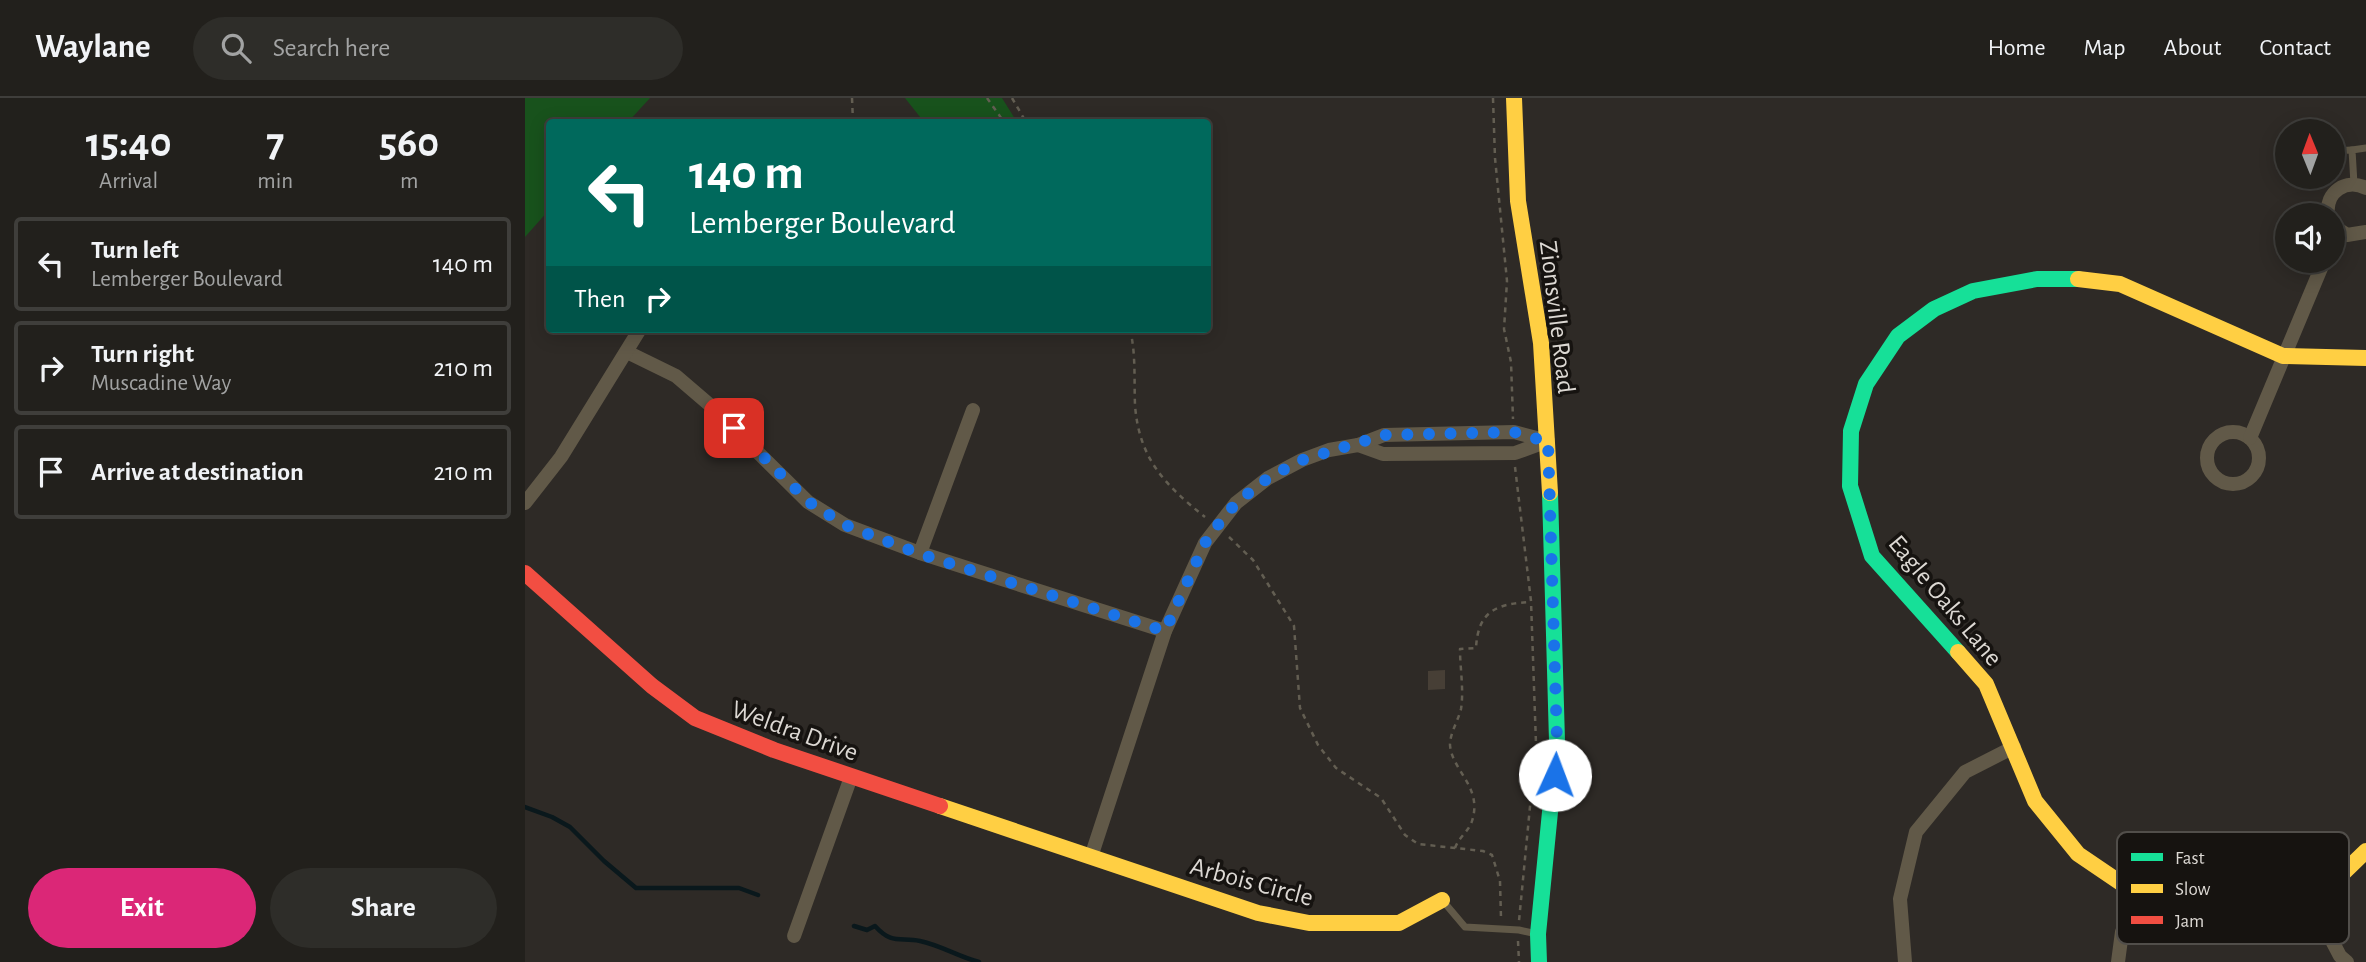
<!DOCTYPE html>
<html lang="en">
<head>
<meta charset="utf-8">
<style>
  body { margin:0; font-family:"Alegreya Sans",sans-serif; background:#2e2d29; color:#f1f3f6; height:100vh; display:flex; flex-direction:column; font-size:26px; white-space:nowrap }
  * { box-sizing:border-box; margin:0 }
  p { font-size:23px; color:#a2a3a3 }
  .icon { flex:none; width:38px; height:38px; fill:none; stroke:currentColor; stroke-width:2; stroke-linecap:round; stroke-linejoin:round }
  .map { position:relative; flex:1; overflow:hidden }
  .panel { display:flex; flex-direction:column; background:#22201c; width:525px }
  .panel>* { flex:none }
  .hud { position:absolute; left:21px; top:21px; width:665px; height:214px; border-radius:7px; box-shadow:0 4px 18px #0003,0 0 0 2px #3f3e3b; background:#00695c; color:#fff; overflow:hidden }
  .needle { width:46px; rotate:359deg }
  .controls { position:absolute; left:1750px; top:21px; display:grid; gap:14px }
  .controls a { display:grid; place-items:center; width:70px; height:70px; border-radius:50%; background:#22201c; box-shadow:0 4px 18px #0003,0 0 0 2px #3f3e3b; font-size:35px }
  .pin { position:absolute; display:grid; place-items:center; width:60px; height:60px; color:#fff; margin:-30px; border-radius:14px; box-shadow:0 4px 10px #0006 }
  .me { position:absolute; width:77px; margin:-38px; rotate:2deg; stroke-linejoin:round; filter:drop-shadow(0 0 5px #0008) }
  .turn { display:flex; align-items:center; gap:24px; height:147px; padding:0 28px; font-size:32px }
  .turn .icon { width:91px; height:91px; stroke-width:2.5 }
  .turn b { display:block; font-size:49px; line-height:60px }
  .then { display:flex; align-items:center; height:66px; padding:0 28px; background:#0003; gap:14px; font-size:26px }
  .eta { display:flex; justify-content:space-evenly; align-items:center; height:119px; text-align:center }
  .eta b { font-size:42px; font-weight:700; line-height:49px }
  .primary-button { display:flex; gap:14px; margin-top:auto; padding:14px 28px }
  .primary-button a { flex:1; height:80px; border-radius:42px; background:#db2777; color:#fff; font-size:28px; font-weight:700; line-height:80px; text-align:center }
  .primary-button a+a { background:#2e2d29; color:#f1f3f6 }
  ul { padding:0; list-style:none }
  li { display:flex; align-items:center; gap:21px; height:94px; margin:0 14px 10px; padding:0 14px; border:4px solid #3f3e3b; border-radius:7px }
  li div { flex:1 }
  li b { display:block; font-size:26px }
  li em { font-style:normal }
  header { display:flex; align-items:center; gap:42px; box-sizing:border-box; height:98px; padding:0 35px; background:#22201c; border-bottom:2px solid #3f3e3b }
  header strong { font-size:33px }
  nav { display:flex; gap:38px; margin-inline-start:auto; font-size:24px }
  .search { width:490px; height:63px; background:#2e2d29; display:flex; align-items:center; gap:18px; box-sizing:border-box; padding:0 24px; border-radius:38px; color:#a2a3a3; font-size:26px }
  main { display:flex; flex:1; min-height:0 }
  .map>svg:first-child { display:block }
</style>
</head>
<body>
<header>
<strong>Waylane</strong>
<div class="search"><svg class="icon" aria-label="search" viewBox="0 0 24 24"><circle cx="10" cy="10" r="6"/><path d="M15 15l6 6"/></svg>Search here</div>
<nav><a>Home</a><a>Map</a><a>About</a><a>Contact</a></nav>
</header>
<main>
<section class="panel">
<div class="eta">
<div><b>15:40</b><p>Arrival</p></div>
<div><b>7</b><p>min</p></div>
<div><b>560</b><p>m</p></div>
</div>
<ul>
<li><svg class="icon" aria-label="left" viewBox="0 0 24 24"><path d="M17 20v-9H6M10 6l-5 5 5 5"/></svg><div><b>Turn left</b><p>Lemberger Boulevard</p></div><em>140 m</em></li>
<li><svg class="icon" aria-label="right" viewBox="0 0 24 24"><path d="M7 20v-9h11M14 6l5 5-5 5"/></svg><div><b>Turn right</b><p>Muscadine Way</p></div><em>210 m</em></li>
<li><svg class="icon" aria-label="arrive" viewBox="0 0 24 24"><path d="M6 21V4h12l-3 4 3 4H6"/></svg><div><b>Arrive at destination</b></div><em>210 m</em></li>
</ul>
<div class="primary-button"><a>Exit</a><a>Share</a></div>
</section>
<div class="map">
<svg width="1841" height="864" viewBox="0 0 1841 864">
  <rect width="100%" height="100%" fill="#2e2a26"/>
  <g fill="#18521c">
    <polygon points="0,0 125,0 103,24 24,24 24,112 0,139"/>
    <polygon points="380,0 477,0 492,24 399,24"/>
  </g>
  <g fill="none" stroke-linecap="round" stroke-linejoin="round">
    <g stroke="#0a181c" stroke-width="4.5">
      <polyline points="0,709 27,719 45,729 79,763 111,790 214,790 233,797"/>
      <path d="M329 828 342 832 350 828C367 847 375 839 395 843 415 847 434 859 454 864"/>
    </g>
  </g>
  <polygon fill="#473f36" points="920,572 920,591 903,592 903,573"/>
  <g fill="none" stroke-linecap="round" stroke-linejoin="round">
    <g stroke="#635e52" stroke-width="2.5" stroke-dasharray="5 5" stroke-linecap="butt">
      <polyline points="327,0 328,24"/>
      <polyline points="462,0 479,24"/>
      <polyline points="487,0 501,24"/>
      <polyline points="968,0 970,60 982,183 979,231 986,264 988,321"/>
      <path d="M605 231C611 256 609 282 610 307 614 361 640 387 680 419"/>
      <polyline points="990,369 1006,503 1011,646 994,823"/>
      <polyline points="704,439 728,462 769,528 775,610 793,647 811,670 856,700 880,737 893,746 958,753 967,757 975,783 976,820"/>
      <path d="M930 750C934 739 944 733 947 723 958 689 927 673 925 647 925 635 933 623 936 611 939 592 935 570 935 551L951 550C953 513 971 506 1005 504"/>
      <polyline points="993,843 994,864"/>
    </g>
    <g stroke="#615948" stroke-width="7">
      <polyline points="1808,53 1827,52"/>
      <polyline points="1829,86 1827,52 1841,50"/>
      <polyline points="918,803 940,829 994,832 1012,836"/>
    </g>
    <g stroke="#615948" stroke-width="14">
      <path d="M1803 117C1800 94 1821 80 1841 90"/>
      <polyline points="1808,128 1822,137 1841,134"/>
      <polyline points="102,254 151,278 186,308 283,404 320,427 395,455 640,533"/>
      <circle cx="1708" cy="360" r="26"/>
      <polyline points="1725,340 1799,163"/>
      <polyline points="833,347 858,356 990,355 1023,343"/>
      <polyline points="0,405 36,359 115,231"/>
      <polyline points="395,455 448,312"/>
      <polyline points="566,759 640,533 680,445 711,405 743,380 777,362 804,352 833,347 859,337 989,334 1023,343"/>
      <polyline points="1783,797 1815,858 1822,864"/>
      <polyline points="269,838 326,679"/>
      <polyline points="1380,864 1375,801 1391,734 1440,674 1489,649"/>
      <polyline points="1593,864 1597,834 1612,796"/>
    </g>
    <g stroke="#16e098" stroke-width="16">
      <polyline points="1433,554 1347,458 1325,388 1326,333 1341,286 1373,238 1409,211 1448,193 1512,181 1553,181"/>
      <polyline points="1014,864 1013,836 1032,643 1025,395"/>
    </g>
    <g stroke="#ffcf43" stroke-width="16">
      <polyline points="989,0 993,103 1016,245 1025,395"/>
      <polyline points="1553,181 1595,186 1758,258 1841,260"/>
      <polyline points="1433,554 1461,586 1510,703 1553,756 1612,796 1661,809 1720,811 1783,797 1814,779 1841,753"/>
      <polyline points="415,708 733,815 784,825 874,825 917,802"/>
    </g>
    <polyline stroke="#f24e42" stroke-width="16" points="0,475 127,588 170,620 249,652 415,708"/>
  </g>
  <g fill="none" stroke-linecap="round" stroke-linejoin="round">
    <polyline stroke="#1a73e8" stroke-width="12" stroke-dasharray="0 21.6" points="209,330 284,404 320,427 395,456 640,533 680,445 692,428 711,405 743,380 777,362 859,337 989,334 1023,344 1032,643 1030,677"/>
  </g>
  <g text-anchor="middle" stroke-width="7" stroke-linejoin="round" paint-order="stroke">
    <g font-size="26" fill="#dcd8d3" stroke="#161310">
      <text transform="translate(1033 219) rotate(83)" y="9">Zionsville Road</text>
      <text transform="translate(1421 502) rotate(50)" y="9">Eagle Oaks Lane</text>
      <text transform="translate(270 632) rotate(20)" y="9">Weldra Drive</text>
      <text transform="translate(727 783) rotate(15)" y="9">Arbois Circle</text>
    </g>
  </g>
  <rect x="1592" y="734" width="232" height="112" rx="10" fill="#161310" stroke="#514e4a" stroke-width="2"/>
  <rect x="1606" y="755" width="32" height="8" fill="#16e098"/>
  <rect x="1606" y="786" width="32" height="9" fill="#ffcf43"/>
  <rect x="1606" y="818" width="32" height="8" fill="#f24e42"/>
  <g font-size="19" fill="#dcd8d3">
    <text x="1650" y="766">Fast</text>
    <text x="1650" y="797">Slow</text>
    <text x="1650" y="829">Jam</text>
  </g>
</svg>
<div class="controls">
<a><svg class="needle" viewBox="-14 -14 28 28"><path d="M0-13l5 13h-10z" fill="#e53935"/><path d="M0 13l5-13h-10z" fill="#a2a3a3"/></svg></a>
<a><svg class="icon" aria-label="sound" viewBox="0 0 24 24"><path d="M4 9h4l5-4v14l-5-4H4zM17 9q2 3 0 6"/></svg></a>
</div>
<div class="pin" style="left:209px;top:330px;background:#d93025"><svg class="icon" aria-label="arrive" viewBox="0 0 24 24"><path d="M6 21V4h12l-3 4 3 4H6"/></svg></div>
<svg class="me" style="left:1030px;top:677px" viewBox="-20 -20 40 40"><circle r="19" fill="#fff"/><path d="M0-13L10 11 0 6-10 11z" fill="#1a73e8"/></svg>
<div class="hud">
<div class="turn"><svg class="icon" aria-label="left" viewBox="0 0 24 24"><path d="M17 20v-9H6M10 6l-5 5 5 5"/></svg><div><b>140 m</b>Lemberger Boulevard</div></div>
<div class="then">Then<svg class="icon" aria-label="right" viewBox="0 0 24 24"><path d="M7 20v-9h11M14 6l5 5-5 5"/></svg></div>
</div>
</div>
</main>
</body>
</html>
